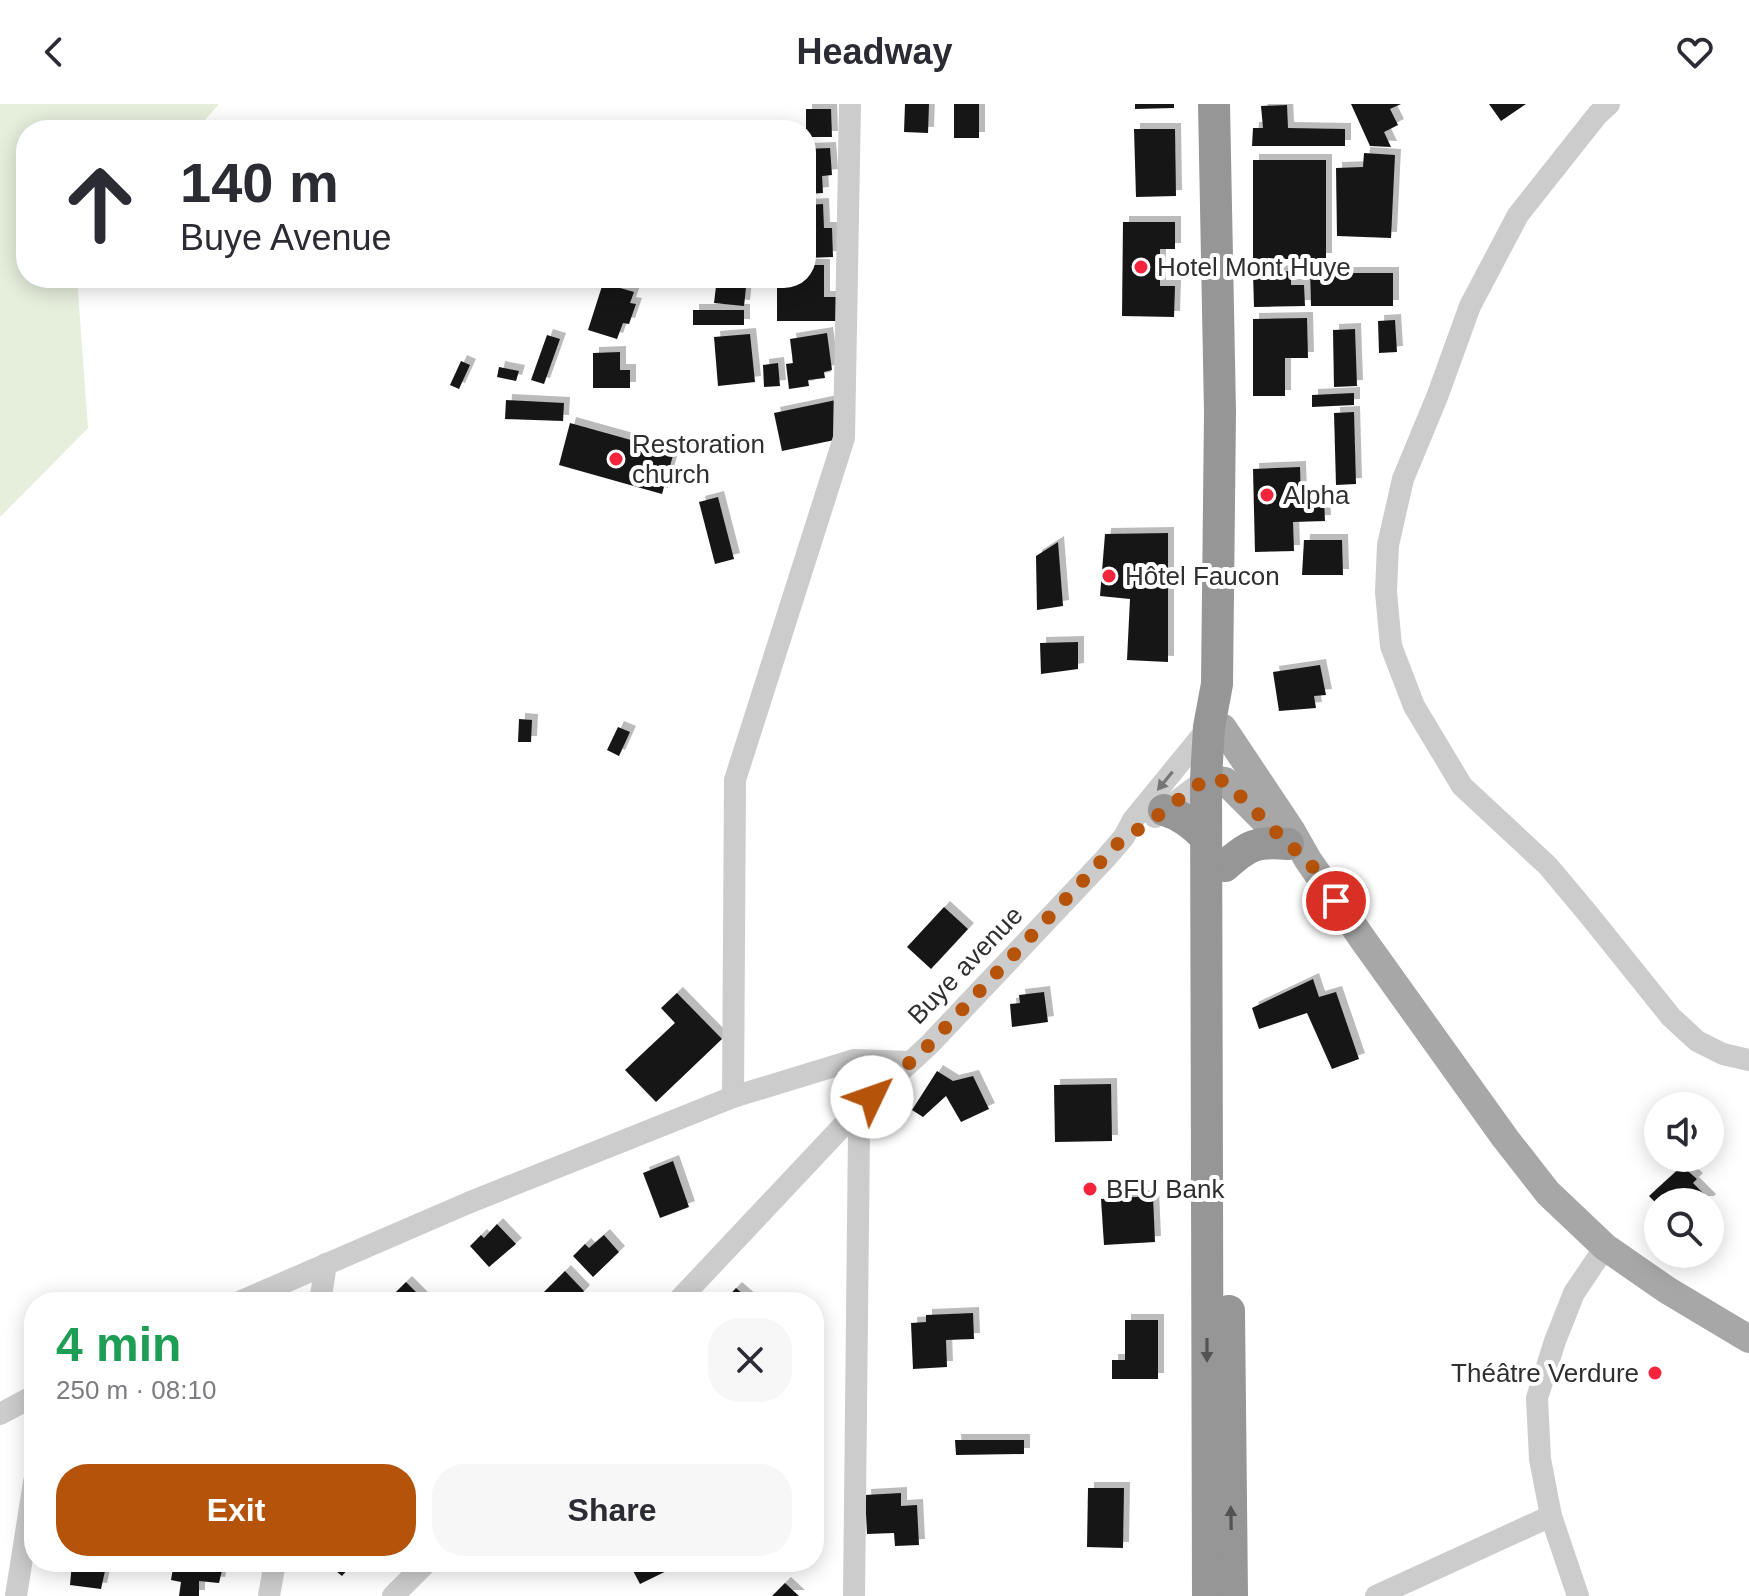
<!DOCTYPE html>
<html lang="en">
<head>
<meta charset="utf-8">
<style>
  body { margin:0; font-family:Arial,sans-serif; background:#f7f7f7; color:#2b2b33; height:100vh; display:flex; flex-direction:column; font-size:30px; white-space:nowrap }
  * { box-sizing:border-box; margin:0 }
  p { font-size:26px; color:#7c7c81 }
  .icon { flex:none; width:44px; height:44px; fill:none; stroke:currentColor; stroke-width:2; stroke-linecap:round; stroke-linejoin:round }
  .map { position:relative; flex:1; overflow:hidden }
  .drawer { position:absolute; left:24px; top:1188px; width:800px; height:280px; display:flex; flex-direction:column; background:#fff; border-radius:32px; box-shadow:0 4px 20px #0003 }
  .drawer>* { flex:none }
  .top-card { position:absolute; left:16px; top:16px; width:800px; height:168px; border-radius:32px; box-shadow:0 4px 20px #0003; background:#fff; color:#2b2b33; overflow:hidden }
  .controls { position:absolute; left:1644px; top:988px; display:grid; gap:16px }
  .controls a { display:grid; place-items:center; width:80px; height:80px; border-radius:50%; background:#fff; box-shadow:0 4px 20px #0003; font-size:40px }
  .pin { position:absolute; display:grid; place-items:center; width:68px; height:68px; color:#fff; margin:-34px; border:4px solid #fff; border-radius:50%; box-shadow:0 2px 8px #0007 }
  .me { position:absolute; width:88px; margin:-44px; rotate:48deg; stroke-linejoin:round; filter:drop-shadow(0 0 6px #0008) }
  .turn { display:flex; align-items:center; gap:28px; height:168px; padding:0 32px; font-size:36px }
  .turn .icon { width:104px; height:104px; stroke-width:2.5 }
  .turn b { display:block; font-size:56px; line-height:68px }
  .round { display:grid; place-items:center; flex:none; width:84px; height:84px; border-radius:32px; background:#f7f7f7 }
  .overview { display:flex; align-items:center; justify-content:space-between; height:136px; padding:0 32px }
  h1 { font-size:48px; font-weight:700; line-height:60px; color:#1e9e55 }
  .primary-button { display:flex; gap:16px; margin-top:auto; padding:16px 32px }
  .primary-button a { flex:1; height:92px; border-radius:32px; background:#b45309; color:#fff; font-size:32px; font-weight:700; line-height:92px; text-align:center }
  .primary-button a+a { background:#f7f7f7; color:#2b2b33 }
  header { display:flex; justify-content:space-between; align-items:center; height:104px; padding:0 32px; background:#fff; font-size:36px; font-weight:700 }
  .map>svg:first-child { display:block }
</style>
</head>
<body>
<header><svg class="icon" aria-label="back" viewBox="0 0 24 24"><path d="M15 5l-7 7 7 7"/></svg>Headway<svg class="icon" aria-label="heart" viewBox="0 0 24 24"><path d="M12 20l-8-8c-3-5 5-10 8-4 3-6 11-1 8 4z"/></svg></header>
<div class="map">
<svg width="1749" height="1492" viewBox="0 0 1749 1492">
  <defs>
    <filter id="shadow"><feDropShadow dx="6" dy="-6" stdDeviation="0" flood-color="#0004"/></filter>
  </defs>
  <rect width="100%" height="100%" fill="#fff"/>
  <polygon fill="#e6eedc" points="0,0 219,0 196,26 26,26 26,174 77,174 88,324 0,413"/>
  <g fill="#161616" filter="url(#shadow)">
    <polygon points="905,0 929,0 928,29 904,28"/>
    <rect x="954" y="0" width="25" height="34"/>
    <polygon points="1135,0 1174,0 1174,4 1135,5"/>
    <polygon points="1351,0 1401,0 1390,5 1398,21 1384,28 1391,43 1370,42"/>
    <polygon points="1489,0 1526,0 1501,17"/>
    <polygon points="1287,1 1288,24 1345,25 1345,42 1252,42 1253,24 1263,24 1261,2"/>
    <polygon points="806,5 831,5 832,33 806,33"/>
    <polygon points="1134,25 1175,25 1176,92 1136,93"/>
    <polygon points="830,44 832,71 822,72 823,89 806,90 806,45"/>
    <polygon points="1364,49 1395,51 1391,134 1337,132 1336,64 1363,63"/>
    <rect x="1253" y="56" width="73" height="99"/>
    <polygon points="823,100 824,124 832,124 833,153 806,154 806,101"/>
    <polygon points="1123,118 1175,118 1175,145 1160,145 1160,182 1175,182 1174,213 1122,212"/>
    <polygon points="806,161 824,161 824,193 837,193 837,217 777,217 777,174 806,174"/>
    <polygon points="1291,167 1291,181 1304,181 1305,202 1254,203 1253,169"/>
    <polygon points="1310,169 1393,169 1393,202 1311,202"/>
    <polygon points="717,174 747,174 744,202 714,199"/>
    <polygon points="603,179 634,188 630,199 636,200 629,220 623,219 617,235 588,226"/>
    <rect x="693" y="206" width="51" height="15"/>
    <polygon points="1307,214 1308,254 1285,254 1285,292 1253,292 1253,215"/>
    <polygon points="1395,216 1397,248 1379,249 1378,217"/>
    <polygon points="1355,225 1357,282 1334,283 1333,226"/>
    <polygon points="827,229 832,266 824,268 825,274 808,276 809,282 789,285 786,260 793,259 790,235"/>
    <polygon points="750,230 755,278 718,282 714,233"/>
    <polygon points="547,231 560,235 544,280 531,276"/>
    <polygon points="620,248 620,266 630,266 630,284 593,284 593,249"/>
    <polygon points="461,257 470,261 459,285 450,281"/>
    <polygon points="778,259 780,282 764,283 763,261"/>
    <polygon points="499,263 519,267 516,277 497,273"/>
    <polygon points="1354,289 1354,301 1312,303 1312,291"/>
    <polygon points="506,296 564,299 563,317 505,315"/>
    <polygon points="836,296 844,334 782,347 774,309"/>
    <polygon points="1354,308 1356,380 1336,381 1334,309"/>
    <polygon points="570,319 674,348 662,390 559,361"/>
    <polygon points="1300,363 1301,396 1324,395 1325,417 1293,418 1294,447 1255,448 1253,365"/>
    <polygon points="718,393 734,455 715,460 699,398"/>
    <polygon points="1168,429 1168,558 1127,556 1130,495 1100,492 1105,430"/>
    <polygon points="1304,436 1342,436 1343,471 1302,471"/>
    <polygon points="1058,438 1063,502 1037,506 1036,452"/>
    <polygon points="1078,538 1078,565 1041,570 1040,539"/>
    <polygon points="1320,561 1326,591 1314,592 1316,604 1279,607 1273,568"/>
    <polygon points="519,615 532,616 531,638 518,638"/>
    <polygon points="618,623 630,628 619,652 607,646"/>
    <polygon points="944,803 968,825 931,865 907,843"/>
    <polygon points="1313,875 1319,893 1336,888 1359,955 1332,965 1307,909 1259,925 1252,904"/>
    <polygon points="1044,888 1048,918 1012,923 1010,900 1020,899 1019,891"/>
    <polygon points="677,889 722,935 656,998 625,966 675,919 661,904"/>
    <polygon points="937,967 953,977 973,972 989,1005 961,1018 946,992 923,1013 912,1006"/>
    <polygon points="1111,980 1112,1037 1055,1038 1054,981"/>
    <polygon points="673,1057 689,1103 660,1114 643,1069"/>
    <polygon points="1682,1062 1697,1075 1693,1079 1710,1096 1708,1098 1658,1098 1658,1101 1649,1092"/>
    <polygon points="1153,1092 1155,1138 1104,1141 1101,1095"/>
    <polygon points="497,1120 516,1140 489,1163 470,1142 481,1131 484,1134"/>
    <polygon points="604,1131 619,1148 593,1173 573,1152 585,1140 589,1144"/>
    <polygon points="565,1167 584,1187 574,1198 543,1198 538,1194"/>
    <polygon points="406,1178 426,1198 386,1198"/>
    <polygon points="736,1184 752,1198 723,1198"/>
    <polygon points="973,1209 974,1235 946,1236 947,1263 913,1265 911,1219 926,1218 926,1211"/>
    <polygon points="1125,1216 1158,1216 1158,1275 1112,1275 1112,1256 1125,1256"/>
    <polygon points="955,1336 1024,1336 1024,1350 956,1351"/>
    <polygon points="1088,1384 1124,1384 1123,1444 1087,1443"/>
    <polygon points="901,1389 901,1402 917,1401 919,1441 895,1442 894,1429 867,1430 865,1391"/>
    <polygon points="72,1458 107,1458 101,1485 70,1481"/>
    <polygon points="174,1458 224,1458 219,1479 199,1477 199,1492 179,1492 181,1478 171,1476"/>
    <polygon points="325,1458 354,1458 342,1472"/>
    <polygon points="636,1458 685,1458 640,1480 630,1461"/>
    <polygon points="785,1479 799,1492 772,1492"/>
  </g>
  <g fill="none" stroke-linecap="round" stroke-linejoin="round">
    <g stroke="#ccc" stroke-width="22">
      <polyline points="1609,0 1598,10 1518,111 1470,202 1437,293 1403,375 1388,441 1386,488 1391,542 1414,602 1462,682 1548,762 1589,811 1671,913 1697,937 1723,950 1749,956"/>
      <polyline points="1155,713 1206,675"/>
      <polyline points="733,993 735,676 844,334 850,0"/>
      <polyline points="854,1010 859,1028 854,1492"/>
      <polyline points="239,1198 468,1099 733,993 854,956 910,958"/>
      <polyline points="320,1198 326,1160"/>
      <polyline points="677,1198 854,1010 929,941 1105,755 1124,733 1133,716 1209,623"/>
      <polyline points="0,1310 34,1292"/>
      <polyline points="16,1492 34,1378"/>
      <polyline points="269,1492 275,1458"/>
      <polyline points="393,1492 427,1458"/>
      <polyline points="1376,1492 1551,1412"/>
      <polyline points="1578,1492 1551,1412 1540,1355 1537,1294 1555,1237 1574,1189 1605,1143"/>
    </g>
    <g stroke="#a7a7a7" stroke-width="28">
      <polyline points="1209,623 1223,624 1291,726 1308,756 1364,837 1505,1034 1548,1089 1605,1143 1667,1186 1749,1235"/>
      <polyline points="1206,675 1225,677 1280,732"/>
    </g>
    <g stroke="#969696" stroke-width="32">
      <path d="M1164 706C1181 711 1194 721 1206 734"/>
      <path d="M1225 762C1248 741 1257 737 1288 740"/>
      <polyline points="1229,1207 1232,1492"/>
      <polyline points="1208,1492 1206,675 1209,623 1217,580 1220,308 1214,0"/>
    </g>
  </g>
  <defs><path id="oneway-solid" d="M-6-.8H1V-3.2L6.5 0L1 3.2V.8H-6Z" transform="scale(2)"/></defs>
  <use fill="#767676" href="#oneway-solid" transform="translate(1165 677) rotate(129)"/>
  <g fill="#535353">
    <use href="#oneway-solid" transform="translate(1207 1246) rotate(90)"/>
    <use href="#oneway-solid" transform="translate(1231 1414) rotate(-91)"/>
  </g>
  <g fill="none" stroke-linecap="round" stroke-linejoin="round">
    <polyline stroke="#b45309" stroke-width="14" stroke-dasharray="0 25.2" points="872,993 929,941 1124,733 1141,724 1206,675 1225,677 1288,740 1308,756 1336,797"/>
  </g>
  <g fill="#f3243b" stroke="#fff" stroke-width="3">
    <circle cx="1141" cy="163" r="8"/>
    <circle cx="616" cy="355" r="8"/>
    <circle cx="1267" cy="391" r="8"/>
    <circle cx="1109" cy="472" r="8"/>
    <circle cx="1090" cy="1085" r="8"/>
    <circle cx="1655" cy="1269" r="8"/>
  </g>
  <g text-anchor="middle" stroke-width="8" stroke-linejoin="round" paint-order="stroke">
    <g font-size="26" fill="#2f2f2f" stroke="#fff" text-anchor="start">
      <text x="1157" y="172">Hotel Mont Huye</text>
      <text x="632" y="349">Restoration<tspan x="632" dy="30">church</tspan></text>
      <text x="1283" y="400">Alpha</text>
      <text x="1125" y="481">Hôtel Faucon</text>
      <text x="1106" y="1094">BFU Bank</text>
      <text x="1639" y="1278" text-anchor="end">Théâtre Verdure</text>
    </g>
    <g font-size="26" fill="#2f2f2f" stroke="#fff">
      <text transform="translate(965 861) rotate(-46)" y="9">Buye avenue</text>
    </g>
  </g>
</svg>
<div class="controls">
<a><svg class="icon" aria-label="sound" viewBox="0 0 24 24"><path d="M4 9h4l5-4v14l-5-4H4zM17 9q2 3 0 6"/></svg></a>
<a><svg class="icon" aria-label="search" viewBox="0 0 24 24"><circle cx="10" cy="10" r="6"/><path d="M15 15l6 6"/></svg></a>
</div>
<div class="pin" style="left:1336px;top:797px;background:#d93025"><svg class="icon" aria-label="arrive" viewBox="0 0 24 24"><path d="M6 21V4h12l-3 4 3 4H6"/></svg></div>
<svg class="me" style="left:872px;top:993px" viewBox="-20 -20 40 40"><circle r="19" fill="#fff"/><path d="M0-13L10 11 0 6-10 11z" fill="#b45309"/></svg>
<div class="top-card">
<div class="turn"><svg class="icon" aria-label="ahead" viewBox="0 0 24 24"><path d="M12 20V5M6 11l6-6 6 6"/></svg><div><b>140 m</b>Buye Avenue</div></div>
</div>
<section class="drawer">
<div class="overview"><div><h1>4 min</h1><p>250 m · 08:10</p></div><a class="round"><svg class="icon" aria-label="close" viewBox="0 0 24 24"><path d="M6 6l12 12M18 6L6 18"/></svg></a></div>
<div class="primary-button"><a>Exit</a><a>Share</a></div>
</section>
</div>
</body>
</html>
